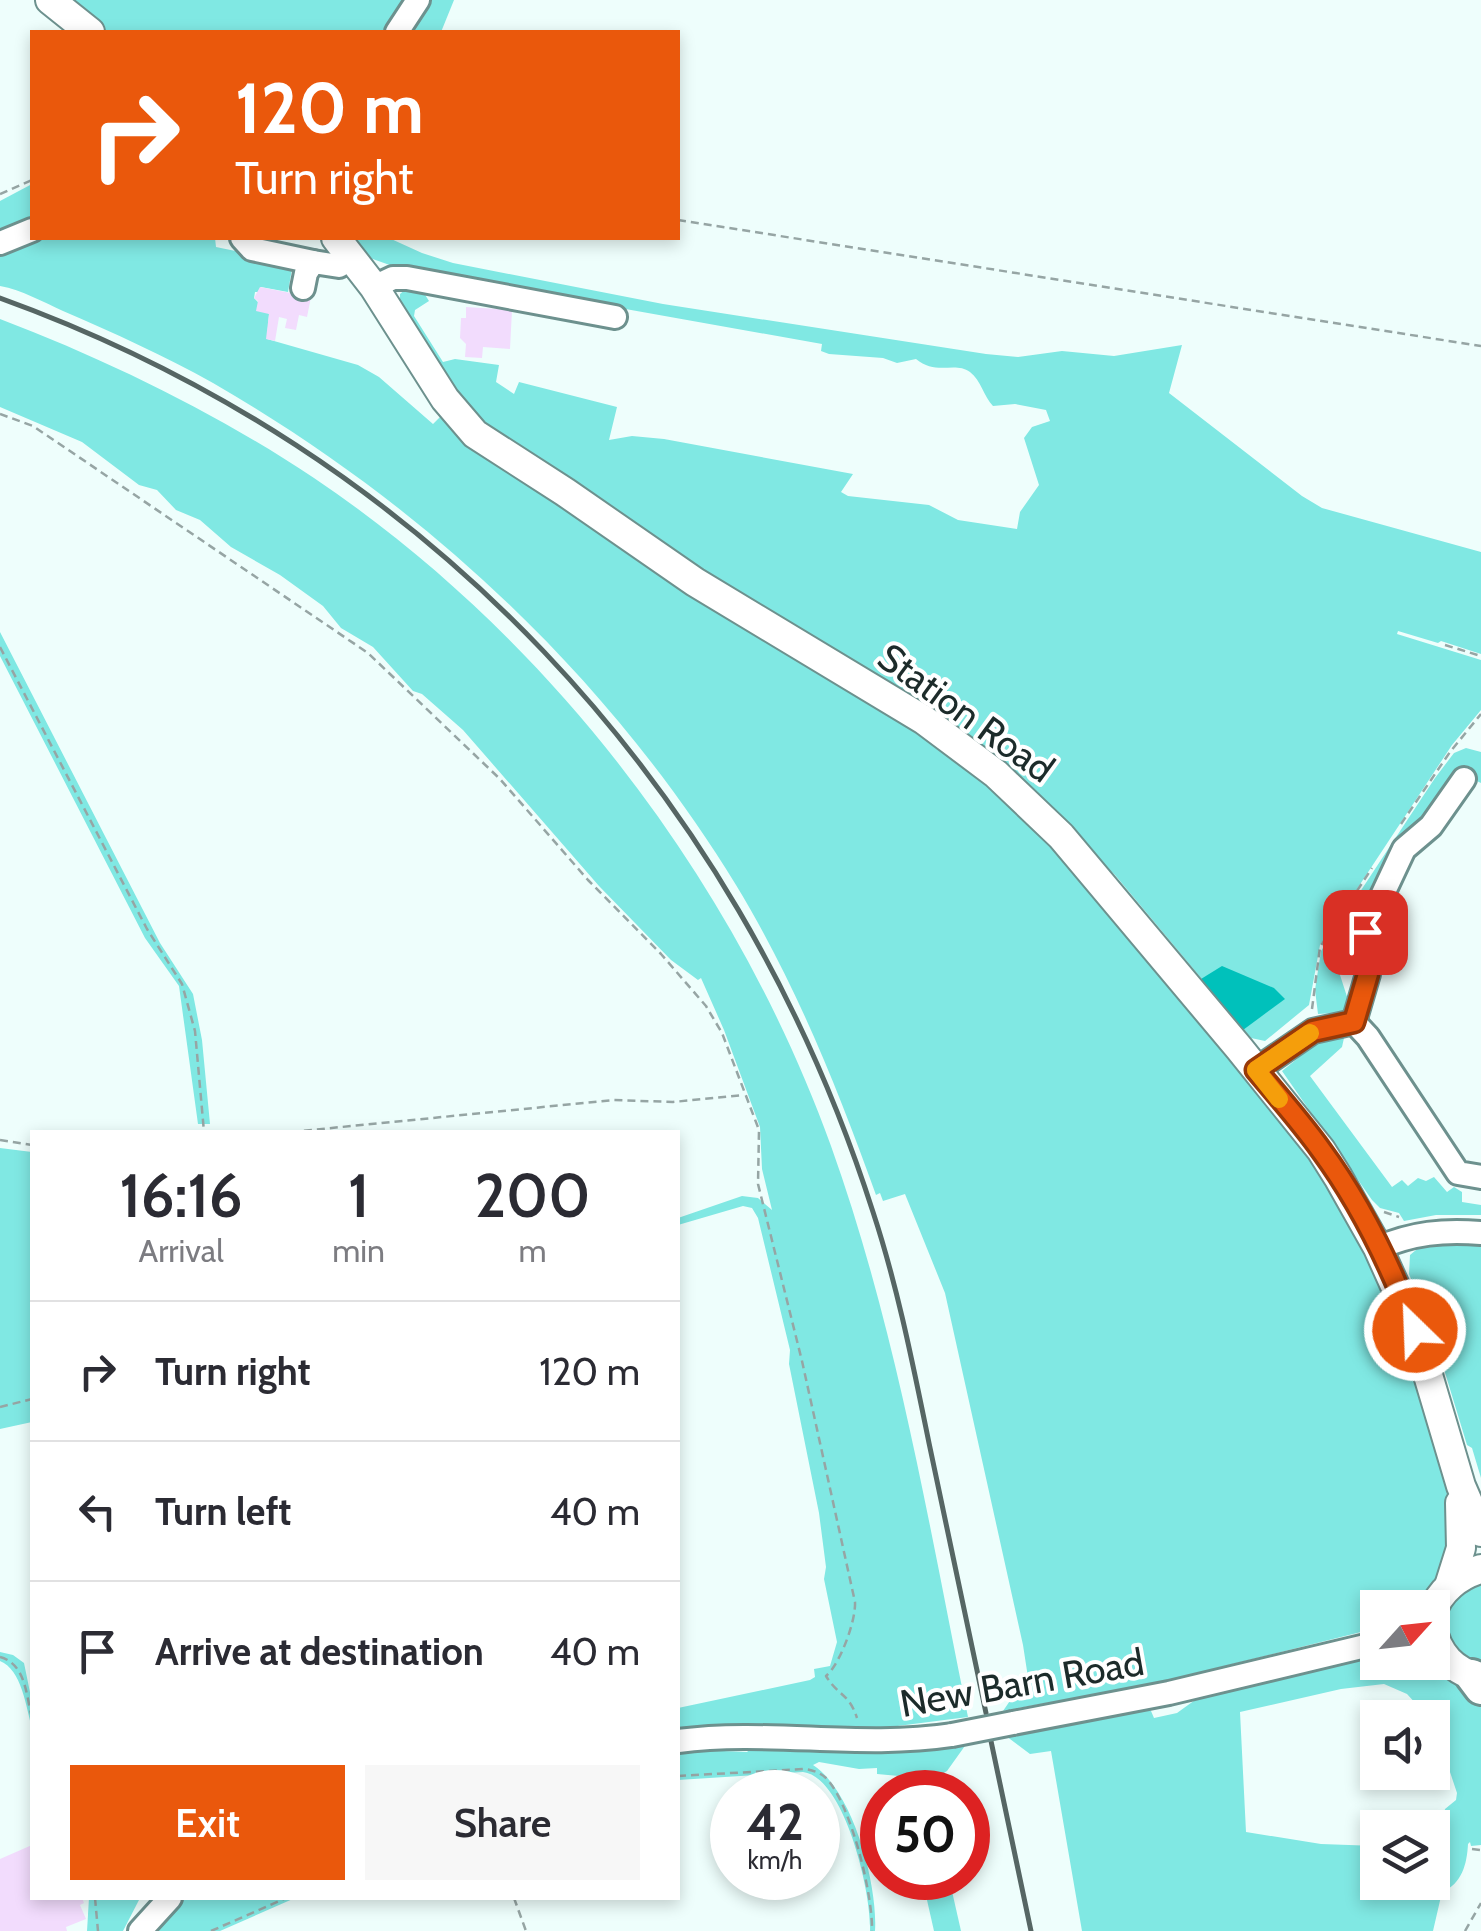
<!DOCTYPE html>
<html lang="en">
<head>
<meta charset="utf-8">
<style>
  body { margin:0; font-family:Cabin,sans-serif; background:#f7f7f7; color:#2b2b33; height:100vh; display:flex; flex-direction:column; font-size:38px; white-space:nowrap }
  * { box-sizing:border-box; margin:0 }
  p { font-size:32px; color:#7c7c81 }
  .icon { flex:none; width:55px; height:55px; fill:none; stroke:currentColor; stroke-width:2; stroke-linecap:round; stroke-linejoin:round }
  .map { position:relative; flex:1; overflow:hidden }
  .drawer { position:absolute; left:30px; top:1130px; width:650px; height:770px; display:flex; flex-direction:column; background:#fff; border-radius:0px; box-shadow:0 5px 15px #0003 }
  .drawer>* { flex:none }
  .banner { position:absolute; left:30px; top:30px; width:650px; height:210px; border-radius:0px; box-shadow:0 5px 15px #0003; background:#ea580c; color:#fff; overflow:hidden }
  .needle { width:65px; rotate:63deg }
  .buttons { position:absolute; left:1360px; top:1590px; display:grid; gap:20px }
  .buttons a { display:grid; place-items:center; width:90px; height:90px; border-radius:0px; background:#fff; box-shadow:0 5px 15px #0003; font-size:50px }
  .speed { position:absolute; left:710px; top:1770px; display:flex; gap:20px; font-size:50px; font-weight:700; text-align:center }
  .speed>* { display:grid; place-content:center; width:130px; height:130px; border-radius:50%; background:#fff; box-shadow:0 5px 15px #0003; line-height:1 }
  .speed small { font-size:25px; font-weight:400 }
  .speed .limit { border:15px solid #d22; background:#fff; color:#111 }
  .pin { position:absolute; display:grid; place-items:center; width:85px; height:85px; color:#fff; margin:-42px; border-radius:20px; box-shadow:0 5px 15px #0006 }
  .me { position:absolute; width:110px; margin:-55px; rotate:336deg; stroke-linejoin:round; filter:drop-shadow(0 0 8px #0008) }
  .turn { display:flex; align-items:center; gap:35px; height:210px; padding:0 40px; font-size:45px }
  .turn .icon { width:130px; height:130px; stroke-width:2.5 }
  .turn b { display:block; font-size:70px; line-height:85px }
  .eta { display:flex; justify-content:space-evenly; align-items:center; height:170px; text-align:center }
  .eta b { font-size:60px; font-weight:600; line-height:70px }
  .cta { display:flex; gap:20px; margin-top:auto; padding:20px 40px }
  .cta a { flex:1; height:115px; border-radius:0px; background:#ea580c; color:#fff; font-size:40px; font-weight:600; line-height:115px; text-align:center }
  .cta a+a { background:#f7f7f7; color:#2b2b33 }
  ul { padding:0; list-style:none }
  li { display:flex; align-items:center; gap:30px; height:140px; padding:0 40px; border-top:2px solid #e1e1e2 }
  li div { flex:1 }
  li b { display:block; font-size:38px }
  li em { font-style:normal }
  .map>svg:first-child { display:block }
</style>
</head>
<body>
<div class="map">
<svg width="1481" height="1931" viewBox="0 0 1481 1931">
  <rect width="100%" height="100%" fill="#eefefc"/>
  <g fill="#80e8e3" fill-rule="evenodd">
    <polygon points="64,0 411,0 391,32 102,32"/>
    <polygon points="425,0 454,0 441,32 406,32"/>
    <polygon points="32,184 32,223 0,236 0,201"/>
    <path d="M35 238H215L216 247 293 263 288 292 261 287 259 292H255L254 298 269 314 267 339 358 365 379 377 433 424 445 412 852 682 1032 811 1302 1147 1350 1221 1401 1327 1375 1336 1377 1347 1394 1340 1408 1346 1451 1479 1450 1559 1420 1607 1378 1608 1377 1628 1156 1683 1003 1711 1020 1686 1029 1684 1023 1645 945 1293 905 1194 883 1201 880 1193 876 1195C838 1089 795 982 736 885 608 676 425 505 213 383 165 356 114 333 63 311 43 302 22 290 0 286V254Z"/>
    <path d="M350 238H389L422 253 453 263 663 304 986 354 1018 357 1062 351 1114 356 1182 345 1169 393 1302 496 1322 508 1481 552V654L1441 641 1438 643 1398 631 1397 634 1481 660V710L1452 745 1320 945 1309 1005 1265 1041 1251 1038 1115 875 1037 802 478 429 400 310V294L407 288 422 290 429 301 415 310 414 316 443 362 455 359 499 365 496 382 514 394 519 382 617 407 609 440 632 436 664 439 853 474 841 492 848 496 929 505 958 520 1017 529 1020 512 1039 485 1024 438 1032 427 1050 421 1046 410 1015 404 993 406C984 397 981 380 970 372 955 361 936 376 916 359L897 363 883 358 829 354 821 351 822 344 401 269 367 257Z"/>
    <path d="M0 319C110 361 216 413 314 478 549 636 735 880 831 1146 897 1330 929 1526 968 1717L874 1729 678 1733V1708L810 1680 815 1677 814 1669 830 1666 837 1642 824 1579 826 1567 819 1513 789 1364 790 1350 758 1218 752 1208 743 1206 678 1225V1218L742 1196 758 1198 772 1210 762 1169 760 1127 724 1030 701 978 698 980 671 960 599 886 463 730 422 694 413 691 373 647 341 628 323 606 280 575 231 547 200 520 176 510 157 490 139 485 82 442 0 407Z"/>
    <polygon points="0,632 160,943 193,994 202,1040 210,1124 198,1124 179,986 145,938 0,656"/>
    <polygon points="1466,748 1481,752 1481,783 1468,777 1450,777 1381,883 1343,957 1340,975 1352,1012 1318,1014 1315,990 1321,951 1435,778 1454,753"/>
    <polygon points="1340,1036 1344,1038 1342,1047 1310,1076 1392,1187 1402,1180 1408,1186 1418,1178 1426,1181 1434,1177 1447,1192 1454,1187 1462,1192 1462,1202 1481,1205 1481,1215 1436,1215 1404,1221 1399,1213 1380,1208 1372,1200 1282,1071 1318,1042"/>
    <polygon points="0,1148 32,1152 32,1422 0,1429"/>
    <polygon points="1422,1243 1481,1243 1481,1478 1472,1448 1467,1445 1433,1333 1409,1274 1410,1255 1416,1250 1416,1246"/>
    <path d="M1481 1581V1667C1450 1658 1432 1615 1460 1592 1465 1587 1474 1584 1481 1581Z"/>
    <path d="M0 1652 13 1655 24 1663 32 1702V1728C26 1707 22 1670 0 1661Z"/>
    <path d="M1377 1653 1378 1662C1425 1663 1449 1665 1481 1704V1845L1471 1846 1470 1842 1468 1844C1467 1864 1462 1884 1442 1892L1433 1931H1082L1051 1751 1030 1754 1006 1736 1144 1708 1151 1711 1154 1718 1177 1713 1195 1700 1284 1674ZM1384 1684 1407 1694 1428 1717 1432 1718 1457 1793 1456 1800 1445 1809 1442 1821 1433 1828 1432 1882H1378L1377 1846 1321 1844 1246 1832 1240 1712 1341 1689Z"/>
    <path d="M967 1743 947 1771 929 1782 930 1792H903L899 1776 877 1774V1768L859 1769 819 1762 813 1765C853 1791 878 1885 875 1931H870C872 1895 845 1777 803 1772L678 1780V1749L747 1752 752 1747 920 1751Z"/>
    <polygon points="922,1878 949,1878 961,1931 934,1931"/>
    <polygon points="89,1898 140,1898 123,1931 87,1931"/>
    <polygon points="183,1898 295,1898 220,1931 152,1931"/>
  </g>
  <polygon fill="#00c1bb" points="1222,966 1274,988 1285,999 1243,1030 1201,979"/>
  <g fill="#f2dcfd">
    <polygon points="260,287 311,297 307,317 299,315 296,330 285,328 287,319 279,317 275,341 266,339 269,314 256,311 258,301 254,298"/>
    <polygon points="466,307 512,310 510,349 483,347 482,358 465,357 466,344 460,338 461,318 466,318"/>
    <polygon points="32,1845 32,1898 82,1898 84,1903 80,1905 86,1919 66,1927 67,1931 0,1931 0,1859"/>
  </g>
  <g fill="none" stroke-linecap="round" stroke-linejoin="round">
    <g stroke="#6d918e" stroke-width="28">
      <g id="minor">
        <polyline points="397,32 418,0"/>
        <polyline points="242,238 252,249 313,262"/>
        <polyline points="0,243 32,230"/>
        <polyline points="374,287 393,278 407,278 615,317"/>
        <polyline points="303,288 306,273 313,262 339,266 352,258"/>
        <polyline points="1354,1022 1368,974 1365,932 1404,849 1431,826 1464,779"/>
        <polyline points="1256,1070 1313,1031 1354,1022 1368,1037 1458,1173 1481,1177"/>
        <path d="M1378 1248C1413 1233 1443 1230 1481 1233"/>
        <polyline points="1386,1338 1415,1330"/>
        <polyline points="1013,1723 1169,1693 1378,1643"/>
        <path d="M678 1741C769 1729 860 1749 952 1735"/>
        <polyline points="140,1931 170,1898"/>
      </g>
    </g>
    <g stroke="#6d918e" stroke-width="32">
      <g id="major">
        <polyline points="50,0 90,32"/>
        <polyline points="336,238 374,287 445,399 475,434 565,492 695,582 924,720 996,774 1061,836 1239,1048 1321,1150 1338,1177 1378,1248 1414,1328 1461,1486 1481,1532"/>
        <polyline points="1449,1586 1461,1548 1460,1503"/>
        <path d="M1432 1613C1439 1591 1459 1575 1481 1569"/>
        <path d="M1432 1627C1437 1653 1454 1673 1481 1677"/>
      </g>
    </g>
    <g stroke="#6d918e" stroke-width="38">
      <polyline id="highway" points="1472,1676 1481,1688"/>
    </g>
    <g stroke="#96a5a4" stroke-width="2.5" stroke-dasharray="8 5" stroke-linecap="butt">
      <polyline points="0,194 32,180"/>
      <polyline points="678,220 1481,346"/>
      <path d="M0 414 33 426 368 653 500 779 588 880 661 954 706 1006 722 1033 759 1130 758 1184 802 1361 855 1602C856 1621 840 1664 826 1676 838 1696 849 1693 857 1718"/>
      <polyline points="1445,645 1481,656"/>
      <polyline points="0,647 147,929 182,984 195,1031 204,1132"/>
      <polyline points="1401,824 1450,752 1481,714"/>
      <polyline points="1312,1009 1320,947 1372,868"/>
      <polyline points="291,1132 614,1100 673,1102 744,1095"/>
      <polyline points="0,1140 32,1145"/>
      <polyline points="1384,1212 1399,1217"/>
      <polyline points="0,1407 32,1399"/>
      <path d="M0 1657C26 1664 26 1695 32 1718"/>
      <path d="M678 1776 804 1769C812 1770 819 1772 826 1778 851 1804 873 1895 872 1931"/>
      <polyline points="1472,1849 1481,1850"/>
      <polyline points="95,1898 98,1931"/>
      <polyline points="514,1898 526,1931"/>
      <polyline points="211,1931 286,1898"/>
      <polyline points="1465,1931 1481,1903"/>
    </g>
    <use href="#minor" stroke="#fff" stroke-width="22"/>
    <use href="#major" stroke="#fff" stroke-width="28"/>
    <use href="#highway" stroke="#fff" stroke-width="32"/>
    <g stroke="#566664" stroke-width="5">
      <path d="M0 298C424 451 736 784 873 1212 898 1288 913 1365 929 1443 948 1533 967 1623 986 1713"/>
      <polyline points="991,1741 1031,1931"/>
    </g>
    <g stroke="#6d918e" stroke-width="28" stroke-linecap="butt">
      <polyline id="minor-bridge" points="952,1735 1013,1723"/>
    </g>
    <use href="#minor-bridge" stroke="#fff" stroke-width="22"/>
  </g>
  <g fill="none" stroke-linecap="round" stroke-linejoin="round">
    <g stroke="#983908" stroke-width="25">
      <path id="route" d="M1365 932 1368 974 1354 1022 1313 1031 1256 1070C1278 1096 1301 1122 1321 1150 1360 1203 1392 1269 1415 1330"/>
    </g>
    <use href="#route" stroke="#ea580c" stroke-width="18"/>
    <polyline stroke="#f59e0b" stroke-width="18" points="1279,1099 1256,1070 1310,1033"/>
  </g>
  <g text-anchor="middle" stroke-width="8" stroke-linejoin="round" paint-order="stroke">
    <g font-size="38" fill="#1c2b2a" stroke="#fff">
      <text transform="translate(966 713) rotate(36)" y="13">Station Road</text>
      <text transform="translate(1022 1683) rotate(-10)" y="13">New Barn Road</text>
    </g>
  </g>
</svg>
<div class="buttons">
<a><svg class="needle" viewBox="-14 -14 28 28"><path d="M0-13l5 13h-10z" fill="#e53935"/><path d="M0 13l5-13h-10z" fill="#7c7c81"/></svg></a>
<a><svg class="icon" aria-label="sound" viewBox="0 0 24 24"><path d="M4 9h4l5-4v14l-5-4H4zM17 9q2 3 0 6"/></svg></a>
<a><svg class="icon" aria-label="layers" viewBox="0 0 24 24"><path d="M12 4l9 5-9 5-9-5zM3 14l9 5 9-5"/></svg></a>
</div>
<div class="speed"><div>42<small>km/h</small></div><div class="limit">50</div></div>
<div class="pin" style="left:1365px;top:932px;background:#d93025"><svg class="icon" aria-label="arrive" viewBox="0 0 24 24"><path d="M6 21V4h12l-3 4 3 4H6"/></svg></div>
<svg class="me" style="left:1415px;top:1330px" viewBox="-20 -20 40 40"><circle r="17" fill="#ea580c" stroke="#fff" stroke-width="3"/><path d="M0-11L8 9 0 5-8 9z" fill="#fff"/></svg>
<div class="banner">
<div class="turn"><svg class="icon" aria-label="right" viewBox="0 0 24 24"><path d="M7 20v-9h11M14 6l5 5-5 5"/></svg><div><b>120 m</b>Turn right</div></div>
</div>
<section class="drawer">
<div class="eta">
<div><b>16:16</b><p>Arrival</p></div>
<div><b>1</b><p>min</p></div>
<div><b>200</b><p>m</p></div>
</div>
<ul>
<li><svg class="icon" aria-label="right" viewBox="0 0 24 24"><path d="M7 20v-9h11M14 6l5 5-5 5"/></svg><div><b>Turn right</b></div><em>120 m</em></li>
<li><svg class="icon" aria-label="left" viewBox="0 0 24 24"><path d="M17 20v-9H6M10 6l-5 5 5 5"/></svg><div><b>Turn left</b></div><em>40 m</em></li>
<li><svg class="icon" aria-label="arrive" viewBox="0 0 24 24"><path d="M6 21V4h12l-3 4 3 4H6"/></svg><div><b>Arrive at destination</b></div><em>40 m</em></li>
</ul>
<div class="cta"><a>Exit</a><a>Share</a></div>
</section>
</div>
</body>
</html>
